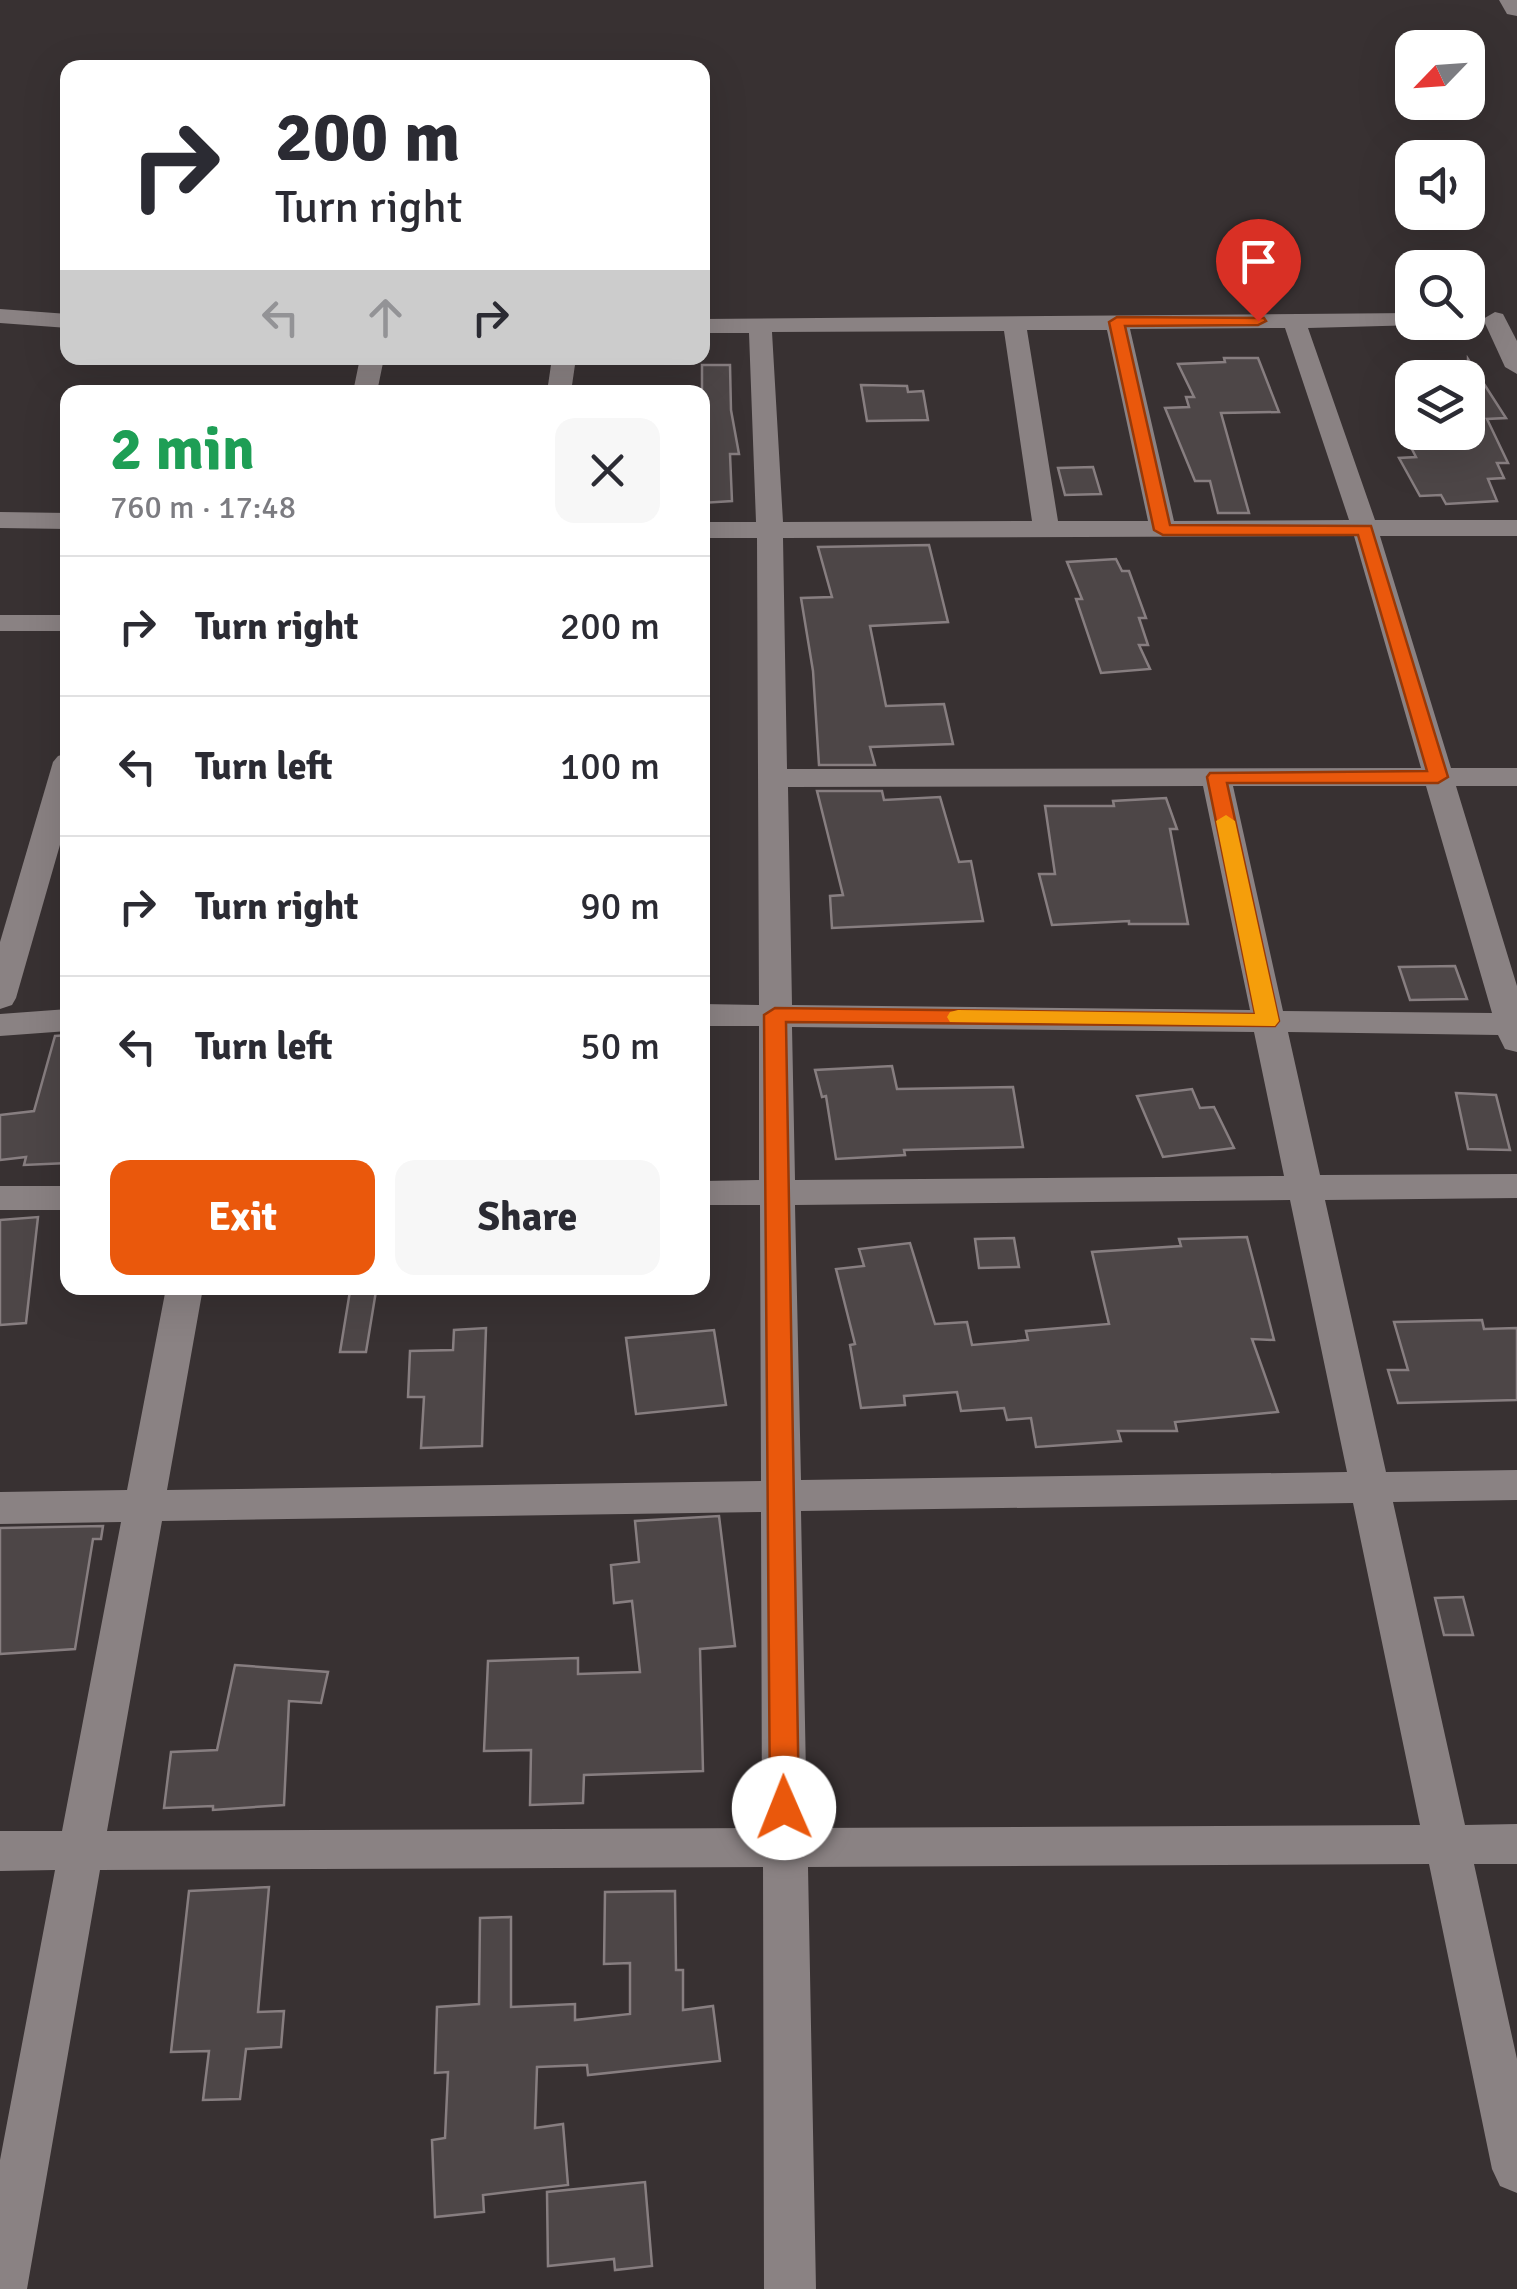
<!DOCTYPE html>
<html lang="en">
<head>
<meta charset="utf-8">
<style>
  body { margin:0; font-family:Signika,sans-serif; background:#f7f7f7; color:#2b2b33; height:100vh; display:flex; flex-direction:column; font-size:38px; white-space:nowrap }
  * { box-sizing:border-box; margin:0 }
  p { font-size:32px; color:#7c7c81 }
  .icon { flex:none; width:55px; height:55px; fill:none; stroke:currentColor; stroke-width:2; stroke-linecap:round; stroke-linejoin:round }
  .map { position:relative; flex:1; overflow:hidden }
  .sheet { position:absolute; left:60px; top:385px; width:650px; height:910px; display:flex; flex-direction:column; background:#fff; border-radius:20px; box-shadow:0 10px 40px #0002 }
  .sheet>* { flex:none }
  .guide { position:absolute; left:60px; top:60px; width:650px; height:305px; border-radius:20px; box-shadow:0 10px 40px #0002; background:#fff; color:#2b2b33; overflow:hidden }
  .needle { width:65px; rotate:245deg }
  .controls { position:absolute; left:1395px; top:30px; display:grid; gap:20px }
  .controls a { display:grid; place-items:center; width:90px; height:90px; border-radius:20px; background:#fff; box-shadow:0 10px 40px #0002; font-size:50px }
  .pin { position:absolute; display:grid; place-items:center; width:85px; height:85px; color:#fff; margin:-102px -42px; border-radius:50% 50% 50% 0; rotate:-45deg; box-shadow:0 0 10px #0007 }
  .pin .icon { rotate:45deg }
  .me { position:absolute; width:110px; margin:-55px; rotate:359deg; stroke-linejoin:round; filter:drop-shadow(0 0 8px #0008) }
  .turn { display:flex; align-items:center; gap:35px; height:210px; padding:0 50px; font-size:45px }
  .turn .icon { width:130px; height:130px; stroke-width:2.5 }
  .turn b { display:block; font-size:70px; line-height:85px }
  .lanes { display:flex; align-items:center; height:95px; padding:0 50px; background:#0003; justify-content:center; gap:50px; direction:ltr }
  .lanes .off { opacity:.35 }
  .round { display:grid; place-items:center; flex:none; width:105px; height:105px; border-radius:20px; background:#f7f7f7 }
  .summary { display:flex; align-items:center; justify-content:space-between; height:170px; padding:0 50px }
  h1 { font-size:60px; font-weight:700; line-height:75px; color:#1e9e55 }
  .primary-button { display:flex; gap:20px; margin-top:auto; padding:20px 50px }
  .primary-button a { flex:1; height:115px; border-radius:20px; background:#ea580c; color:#fff; font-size:40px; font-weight:700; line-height:115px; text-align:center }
  .primary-button a+a { background:#f7f7f7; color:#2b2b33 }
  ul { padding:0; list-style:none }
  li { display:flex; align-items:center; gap:30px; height:140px; padding:0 50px; border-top:2px solid #e1e1e2 }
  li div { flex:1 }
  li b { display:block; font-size:38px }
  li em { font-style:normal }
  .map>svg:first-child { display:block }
</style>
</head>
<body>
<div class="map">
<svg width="1517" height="2289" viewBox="0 0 1517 2289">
  <rect width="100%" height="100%" fill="#383132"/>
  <g fill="#4d4647" stroke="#877e80" stroke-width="2.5">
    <polygon points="1224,358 1258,358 1279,412 1221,413 1249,513 1218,513 1210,481 1195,481 1165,408 1189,407 1186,397 1194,397 1178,364 1225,362"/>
    <polygon points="1468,359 1506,418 1487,419 1508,463 1497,463 1504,478 1488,479 1497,501 1446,504 1441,495 1420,496 1399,458 1416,457 1403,432 1468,432"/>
    <polygon points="702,365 730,365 731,410 739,454 730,454 732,501 702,503"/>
    <polygon points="861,385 907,386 908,392 923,391 928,420 867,421"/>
    <polygon points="1093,467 1101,494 1065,495 1058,468"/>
    <polygon points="929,545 948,622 870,626 886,706 944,704 953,744 870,747 875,765 819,765 813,671 801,598 832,597 818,547"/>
    <polygon points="1116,559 1122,571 1129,571 1146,618 1139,618 1148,645 1139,645 1150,669 1101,673 1076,599 1082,599 1067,562"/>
    <polygon points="817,791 882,791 884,800 940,797 959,862 971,861 983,921 832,928 830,896 843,895"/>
    <polygon points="1166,798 1177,829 1170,829 1188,924 1129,924 1129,921 1052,925 1039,874 1055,874 1045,806 1114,806 1113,801"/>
    <polygon points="1455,966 1467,999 1410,1000 1399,967"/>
    <polygon points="68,1035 68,1163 24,1165 26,1157 0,1160 0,1115 34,1111 55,1036"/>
    <polygon points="892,1066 897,1089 1013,1087 1023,1147 904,1150 905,1155 836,1159 826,1096 822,1097 815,1070"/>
    <polygon points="1192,1089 1200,1108 1214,1107 1234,1148 1163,1157 1137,1096"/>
    <polygon points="1456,1093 1496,1095 1510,1150 1468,1149"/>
    <polygon points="38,1217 26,1323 0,1325 0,1220"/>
    <polygon points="1247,1237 1274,1340 1252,1339 1278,1412 1175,1422 1177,1431 1118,1431 1121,1441 1036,1447 1031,1418 1007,1420 1004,1408 961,1411 957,1392 904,1396 905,1405 861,1408 850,1345 855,1344 836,1269 864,1266 859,1249 910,1243 935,1324 967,1322 972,1345 1028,1340 1026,1331 1109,1324 1092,1252 1181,1246 1179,1239"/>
    <polygon points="1014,1238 1019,1267 979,1268 975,1239"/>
    <polygon points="350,1291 376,1291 366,1352 340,1352"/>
    <polygon points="1482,1320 1484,1329 1517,1328 1517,1400 1398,1403 1388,1370 1408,1370 1394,1322"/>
    <polygon points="486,1328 482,1446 421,1448 424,1397 408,1397 410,1351 453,1350 454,1330"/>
    <polygon points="714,1330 726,1405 636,1414 626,1338"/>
    <polygon points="719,1516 735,1646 700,1649 703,1771 584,1775 583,1803 530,1805 531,1750 484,1751 488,1661 578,1658 578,1674 640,1672 632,1601 614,1603 611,1565 639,1562 635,1521"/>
    <polygon points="103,1526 101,1539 93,1539 75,1649 0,1654 0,1528"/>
    <polygon points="1463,1597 1473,1635 1444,1635 1435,1598"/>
    <polygon points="235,1665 328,1672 321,1703 289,1701 284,1805 213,1810 213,1806 164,1808 171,1752 217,1750"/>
    <polygon points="269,1887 258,2012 284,2011 281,2047 246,2049 240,2099 203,2100 209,2051 171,2052 189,1891"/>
    <polygon points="675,1891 676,1970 683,1970 683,2010 713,2006 720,2061 588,2075 587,2065 537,2067 535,2128 563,2124 568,2185 483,2195 484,2212 435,2217 432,2140 445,2138 448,2072 435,2073 437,2007 479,2004 480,1918 511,1917 511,2007 575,2004 575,2020 630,2014 630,1963 604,1964 605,1892"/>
    <polygon points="645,2182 652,2266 615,2270 614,2259 548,2266 547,2192"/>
  </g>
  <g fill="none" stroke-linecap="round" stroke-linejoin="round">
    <g fill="#8a8283" fill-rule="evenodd">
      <polygon points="0,309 68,314 68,328 0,323"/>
      <polygon points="1495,312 1503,314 1517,341 1517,374 1505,367 1483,319"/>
      <path d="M1412 313V322H1422L1420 325 1308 328 1375 520H1517V536H1380L1451 768H1517V786H1456L1517 986V1052L1505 1049 1498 1035 1288 1032 1320 1175 1517 1174V1198L1325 1200 1386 1472 1517 1470V1500L1393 1502 1465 1825 1517 1824V1864H1474L1517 2059V2193L1500 2186 1492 2169 1429 1864 808 1867 816 2289H764L763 1867 100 1870 27 2289H0V2160L55 1870 0 1871V1831H62L121 1522 0 1524V1492L127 1490 166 1288H203L167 1490 761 1481 760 1205H702V1181L759 1180V1026H702V1004L759 1005 757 538H702V522H756L749 333H702V319ZM1285 328 1349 520 1174 521 1130 329ZM1027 330H1107L1148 521H1058ZM1004 331 1032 521 783 522 772 332ZM1354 536 1421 768 787 769 783 538ZM1203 786 1250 1010 792 1005 788 787ZM1233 786H1426L1492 1013 1283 1011ZM792 1027 1254 1032 1284 1176 795 1180ZM1290 1200 1347 1472 801 1480 795 1205ZM1353 1503 1420 1825 807 1828 801 1511ZM761 1512 762 1828 107 1831 162 1521Z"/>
      <polygon points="360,358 384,358 377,392 353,392"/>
      <polygon points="552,358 576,358 571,392 547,392"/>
      <polygon points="0,512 68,513 68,529 0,528"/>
      <rect x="0" y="615" width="68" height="16"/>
      <polygon points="68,753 68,817 16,998 12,1005 0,1009 0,942 53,762 58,756"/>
      <polygon points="68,1009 68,1031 0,1036 0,1014"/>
      <rect x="0" y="1186" width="68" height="24"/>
    </g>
    <polygon fill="#8a8283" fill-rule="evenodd" points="1499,0 1517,0 1517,16 1507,14"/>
  </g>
  <polygon fill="#ea580c" stroke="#983908" stroke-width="2.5" points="1117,317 1264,318 1266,321 1258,325 1125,326 1170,525 1371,526 1448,777 1438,783 1227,783 1279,1021 1275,1026 786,1022 799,1808 795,1817 784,1821 774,1817 770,1808 764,1015 775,1008 1255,1014 1207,777 1210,773 1427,771 1358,535 1163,535 1154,530 1109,322"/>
  <polygon fill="#f59e0b" points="1226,815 1235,821 1279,1021 1275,1026 950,1022 947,1017 950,1012 958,1010 1255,1014 1216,821"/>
</svg>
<div class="controls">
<a><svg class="needle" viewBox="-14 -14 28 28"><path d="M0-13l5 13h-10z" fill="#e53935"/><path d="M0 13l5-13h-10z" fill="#7c7c81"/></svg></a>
<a><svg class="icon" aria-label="sound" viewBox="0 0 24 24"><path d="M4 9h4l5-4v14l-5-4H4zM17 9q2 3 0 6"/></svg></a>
<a><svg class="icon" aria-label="search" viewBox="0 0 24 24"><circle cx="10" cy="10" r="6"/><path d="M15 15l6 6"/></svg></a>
<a><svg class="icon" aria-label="layers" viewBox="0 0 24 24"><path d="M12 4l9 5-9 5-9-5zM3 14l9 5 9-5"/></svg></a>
</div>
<div class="pin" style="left:1258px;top:321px;background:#d93025"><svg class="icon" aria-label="arrive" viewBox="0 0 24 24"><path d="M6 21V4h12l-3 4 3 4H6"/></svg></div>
<svg class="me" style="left:784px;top:1808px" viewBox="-20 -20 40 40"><circle r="19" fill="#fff"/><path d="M0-13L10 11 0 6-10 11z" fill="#ea580c"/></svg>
<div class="guide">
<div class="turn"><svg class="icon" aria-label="right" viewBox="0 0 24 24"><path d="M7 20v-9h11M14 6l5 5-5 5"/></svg><div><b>200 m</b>Turn right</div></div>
<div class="lanes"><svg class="icon off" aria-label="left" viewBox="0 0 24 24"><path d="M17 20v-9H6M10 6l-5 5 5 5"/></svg><svg class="icon off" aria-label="ahead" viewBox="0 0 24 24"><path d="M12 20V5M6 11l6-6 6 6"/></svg><svg class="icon" aria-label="right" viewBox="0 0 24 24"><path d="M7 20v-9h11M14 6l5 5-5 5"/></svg></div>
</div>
<section class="sheet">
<div class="summary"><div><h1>2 min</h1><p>760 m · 17:48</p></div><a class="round"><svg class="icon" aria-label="close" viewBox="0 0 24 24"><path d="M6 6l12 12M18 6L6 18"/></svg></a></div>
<ul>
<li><svg class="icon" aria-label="right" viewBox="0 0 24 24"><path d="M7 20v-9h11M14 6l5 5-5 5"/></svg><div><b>Turn right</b></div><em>200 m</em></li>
<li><svg class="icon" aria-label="left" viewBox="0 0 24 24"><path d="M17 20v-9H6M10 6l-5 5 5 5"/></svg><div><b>Turn left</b></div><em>100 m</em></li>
<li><svg class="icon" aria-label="right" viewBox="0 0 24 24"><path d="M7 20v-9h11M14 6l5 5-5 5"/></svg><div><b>Turn right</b></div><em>90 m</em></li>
<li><svg class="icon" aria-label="left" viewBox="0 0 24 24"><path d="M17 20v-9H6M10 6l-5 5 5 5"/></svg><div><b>Turn left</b></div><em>50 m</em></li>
</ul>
<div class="primary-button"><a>Exit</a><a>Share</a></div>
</section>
</div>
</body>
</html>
